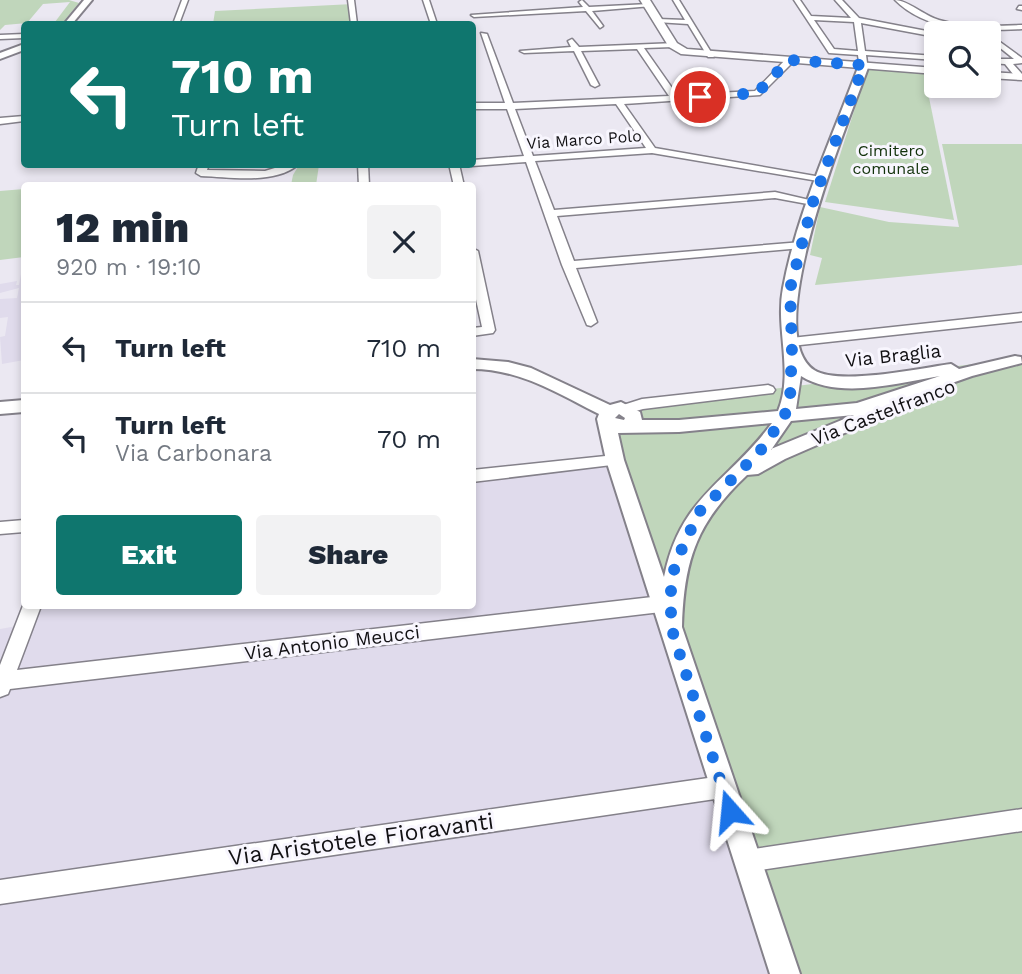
<!DOCTYPE html>
<html lang="en">
<head>
<meta charset="utf-8">
<style>
  body { margin:0; font-family:"Work Sans",sans-serif; background:#f2f2f3; color:#1f2937; height:100vh; display:flex; flex-direction:column; font-size:26px; white-space:nowrap }
  * { box-sizing:border-box; margin:0 }
  p { font-size:23px; color:#747a83 }
  .icon { flex:none; width:38px; height:38px; fill:none; stroke:currentColor; stroke-width:2; stroke-linecap:round; stroke-linejoin:round }
  .map { position:relative; flex:1; overflow:hidden }
  .details { position:absolute; left:21px; top:182px; width:455px; height:427px; display:flex; flex-direction:column; background:#fff; border-radius:7px; box-shadow:0 4px 10px #0003 }
  .details>* { flex:none }
  .top-card { position:absolute; left:21px; top:21px; width:455px; height:147px; border-radius:7px; box-shadow:0 4px 10px #0003; background:#0f766e; color:#fff; overflow:hidden }
  .controls { position:absolute; left:924px; top:21px; display:grid; gap:14px }
  .controls a { display:grid; place-items:center; width:77px; height:77px; border-radius:7px; background:#fff; box-shadow:0 4px 10px #0003; font-size:35px }
  .pin { position:absolute; display:grid; place-items:center; width:60px; height:60px; color:#fff; margin:-30px; border:4px solid #fff; border-radius:50%; box-shadow:0 2px 7px #0007 }
  .me { position:absolute; width:77px; margin:-38px; rotate:342deg; stroke-linejoin:round; filter:drop-shadow(0 0 5px #0008) }
  .turn { display:flex; align-items:center; gap:24px; height:147px; padding:0 35px; font-size:32px }
  .turn .icon { width:91px; height:91px; stroke-width:2.5 }
  .turn b { display:block; font-size:49px; line-height:60px }
  .round { display:grid; place-items:center; flex:none; width:74px; height:74px; border-radius:7px; background:#f2f2f3 }
  .headline { display:flex; align-items:center; justify-content:space-between; height:119px; padding:0 35px }
  h1 { font-size:42px; font-weight:800; line-height:52px }
  .cta { display:flex; gap:14px; margin-top:auto; padding:14px 35px }
  .cta a { flex:1; height:80px; border-radius:7px; background:#0f766e; color:#fff; font-size:28px; font-weight:800; line-height:80px; text-align:center }
  .cta a+a { background:#f2f2f3; color:#1f2937 }
  ul { padding:0; list-style:none }
  li { display:flex; align-items:center; gap:21px; height:91px; padding:0 35px; border-top:2px solid #e0e1e3 }
  li div { flex:1 }
  li b { display:block; font-size:26px }
  li em { font-style:normal }
  .map>svg:first-child { display:block }
</style>
</head>
<body>
<div class="map">
<svg width="1022" height="974" viewBox="0 0 1022 974">
  <rect width="100%" height="100%" fill="#ebe8f2"/>
  <g fill="#e0dbec">
    <polygon points="21,274 24,274 24,360 2,364 0,337 5,336 8,317 0,318 0,299 17,298 19,288 0,293 0,284 17,281 16,285 19,285"/>
    <polygon points="612,459 784,974 0,974 0,629 28,624 34,606 472,606 473,475"/>
  </g>
  <g fill="#c0d6bb">
    <polygon points="0,0 69,0 79,3 64,21 55,22 70,2 43,4 27,23 5,25 0,30"/>
    <polygon points="353,4 355,24 213,24 215,11"/>
    <polygon points="868,67 924,73 954,220 825,202"/>
    <polygon points="942,144 1022,144 1022,265 815,285 822,258 810,255 820,207 889,222 959,227"/>
    <polygon points="299,165 319,165 316,185 291,185 293,175"/>
    <polygon points="24,189 24,257 0,260 0,191"/>
    <polygon points="1022,358 1022,974 784,974 596,411"/>
  </g>
  <g fill="none" stroke-linecap="round" stroke-linejoin="round">
    <g stroke="#84818a" stroke-width="3">
      <g id="minor">
        <polygon points="182,0 188,0 179,24 173,24"/>
        <polygon points="348,0 354,0 357,24 351,24"/>
        <polygon points="423,0 429,0 437,24 431,24"/>
        <polygon points="582,0 589,7 649,4 652,6 592,11 603,26 600,28 586,11 474,17 471,15 583,7 579,2"/>
        <polygon points="673,0 679,0 714,57 708,57 688,24 656,22 658,19 685,20"/>
        <path d="M794 0H800L811 16 851 18 835 0H842L859 18 937 33 936 37 861 23 865 51 936 56V60L866 55 867 63 863 65 859 63 858 55 829 53ZM814 20 854 22 858 51 834 49Z"/>
        <path d="M895 0C907 0 925 16 939 20 966 28 995 26 1022 25V29C978 31 928 33 895 0Z"/>
        <polygon points="1019,6 1022,6 1022,10 1017,9"/>
        <path d="M481 33 487 34 513 103 669 96 637 49 581 51 599 85 595 87 591 85 574 51 524 53 520 51 571 47 568 41 572 39 579 47 676 43 673 47 644 48 677 95 755 91 787 58H793V62L760 95 624 104 655 148 821 177 824 178V182L652 153 535 161 554 210 775 192 818 202 813 205 775 198 557 216 574 261 802 242 808 245 802 248 576 268 597 322 591 326 587 325 562 265 526 162 472 166 468 164H472V160L524 156 507 109H472V103H505ZM616 104 646 148 533 156 515 109Z"/>
        <polygon points="24,34 24,38 0,39 0,35"/>
        <polygon points="989,34 1022,58 1022,63 1013,64 1022,74 1022,79 1017,79 1005,64 989,63 989,59 1014,59 989,39"/>
        <polygon points="24,116 24,121 0,124 0,118"/>
        <path d="M199 164H209L207 170 265 171 288 164H299C275 185 230 177 201 176L196 173Z"/>
        <polygon points="358,164 368,164 369,186 359,186"/>
        <polygon points="449,164 459,164 464,186 454,186"/>
        <polygon points="472,248 478,251 495,330 493,333 472,336 472,328 482,327 472,281"/>
        <polygon points="1022,313 1022,321 791,346 785,342 791,338"/>
        <polygon points="768,385 773,387 775,390 773,393 643,409 625,414 618,409 620,406 642,399"/>
        <polygon points="615,455 623,460 620,464 472,482 472,470"/>
        <polygon points="24,520 24,532 0,534 0,522"/>
        <polygon points="661,596 667,599 670,604 667,609 661,612 10,689 8,694 0,697 0,665 24,603 24,606 41,606 17,670"/>
        <polygon points="722,776 730,779 733,787 730,795 722,798 0,904 0,880"/>
        <polygon points="1022,809 1022,831 747,872 739,869 736,861 739,853 747,850"/>
      </g>
    </g>
    <g stroke="#84818a" stroke-width="4">
      <g id="tertiary">
        <polygon points="84,0 92,0 72,24 64,24"/>
        <polygon points="24,44 24,50 0,59 0,53"/>
        <path d="M864 62 869 65C851 117 758 332 814 370 839 386 921 368 951 364L959 369 1015 356 1021 357 1022 363 972 376 878 409 882 414 879 418 785 459 758 474 747 475C697 522 684 559 682 627L800 974H770L606 460 597 419 599 414C557 393 520 369 472 369V359L508 362 531 368 610 405 621 402 640 412 642 420H679L778 411C794 372 775 328 783 288 797 212 832 138 859 65ZM801 376C839 400 898 383 940 376L857 403 796 409ZM619 414 625 418 624 420 615 418ZM854 415 771 449V450L791 421ZM772 423C729 482 680 496 664 577L624 460 618 433 679 432Z"/>
        <polygon points="24,400 24,412 0,414 0,402"/>
      </g>
    </g>
    <g stroke="#84818a" stroke-width="3">
      <g id="secondary">
        <polygon points="640,0 650,0 677,43 687,49 936,68 936,74 681,54 669,47"/>
        <polygon points="989,72 1022,74 1022,80 989,78"/>
      </g>
    </g>
    <use href="#minor" fill="#fff" fill-rule="evenodd"/>
    <use href="#tertiary" fill="#fff" fill-rule="evenodd"/>
    <use href="#secondary" fill="#fff" fill-rule="evenodd"/>
  </g>
  <g fill="none" stroke-linecap="round" stroke-linejoin="round">
    <polyline stroke="#1a73e8" stroke-width="12" stroke-dasharray="0 21.6" points="700,97 757,93 789,60 864,65 813,202 790,289 792,347 790,400 784,417 760,451 699,512 675,564 671,590 671,627 730,811"/>
  </g>
  <g text-anchor="middle" stroke-width="6" stroke-linejoin="round" paint-order="stroke">
    <g font-size="16" fill="#121114" stroke="#f8f6fe">
      <text transform="translate(584 139) rotate(-4)" y="6">Via Marco Polo</text>
    </g>
    <g font-size="16" fill="#12320b" stroke="#f8f6fe">
      <text x="891" y="156">Cimitero<tspan x="891" dy="18">comunale</tspan></text>
    </g>
    <g font-size="19" fill="#121114" stroke="#f8f6fe">
      <text transform="translate(893 355) rotate(-6)" y="7">Via Braglia</text>
      <text transform="translate(883 412) rotate(-21)" y="7">Via Castelfranco</text>
      <text transform="translate(332 642) rotate(-7)" y="7">Via Antonio Meucci</text>
    </g>
    <g font-size="23" fill="#121114" stroke="#f8f6fe">
      <text transform="translate(361 839) rotate(-8)" y="8">Via Aristotele Fioravanti</text>
    </g>
  </g>
</svg>
<div class="controls">
<a><svg class="icon" aria-label="search" viewBox="0 0 24 24"><circle cx="10" cy="10" r="6"/><path d="M15 15l6 6"/></svg></a>
</div>
<div class="pin" style="left:700px;top:97px;background:#d93025"><svg class="icon" aria-label="arrive" viewBox="0 0 24 24"><path d="M6 21V4h12l-3 4 3 4H6"/></svg></div>
<svg class="me" style="left:730px;top:811px" viewBox="-20 -20 40 40"><path d="M0-17L14 15 0 8-14 15z" fill="#1a73e8" stroke="#fff" stroke-width="4"/></svg>
<div class="top-card">
<div class="turn"><svg class="icon" aria-label="left" viewBox="0 0 24 24"><path d="M17 20v-9H6M10 6l-5 5 5 5"/></svg><div><b>710 m</b>Turn left</div></div>
</div>
<section class="details">
<div class="headline"><div><h1>12 min</h1><p>920 m · 19:10</p></div><a class="round"><svg class="icon" aria-label="close" viewBox="0 0 24 24"><path d="M6 6l12 12M18 6L6 18"/></svg></a></div>
<ul>
<li><svg class="icon" aria-label="left" viewBox="0 0 24 24"><path d="M17 20v-9H6M10 6l-5 5 5 5"/></svg><div><b>Turn left</b></div><em>710 m</em></li>
<li><svg class="icon" aria-label="left" viewBox="0 0 24 24"><path d="M17 20v-9H6M10 6l-5 5 5 5"/></svg><div><b>Turn left</b><p>Via Carbonara</p></div><em>70 m</em></li>
</ul>
<div class="cta"><a>Exit</a><a>Share</a></div>
</section>
</div>
</body>
</html>
